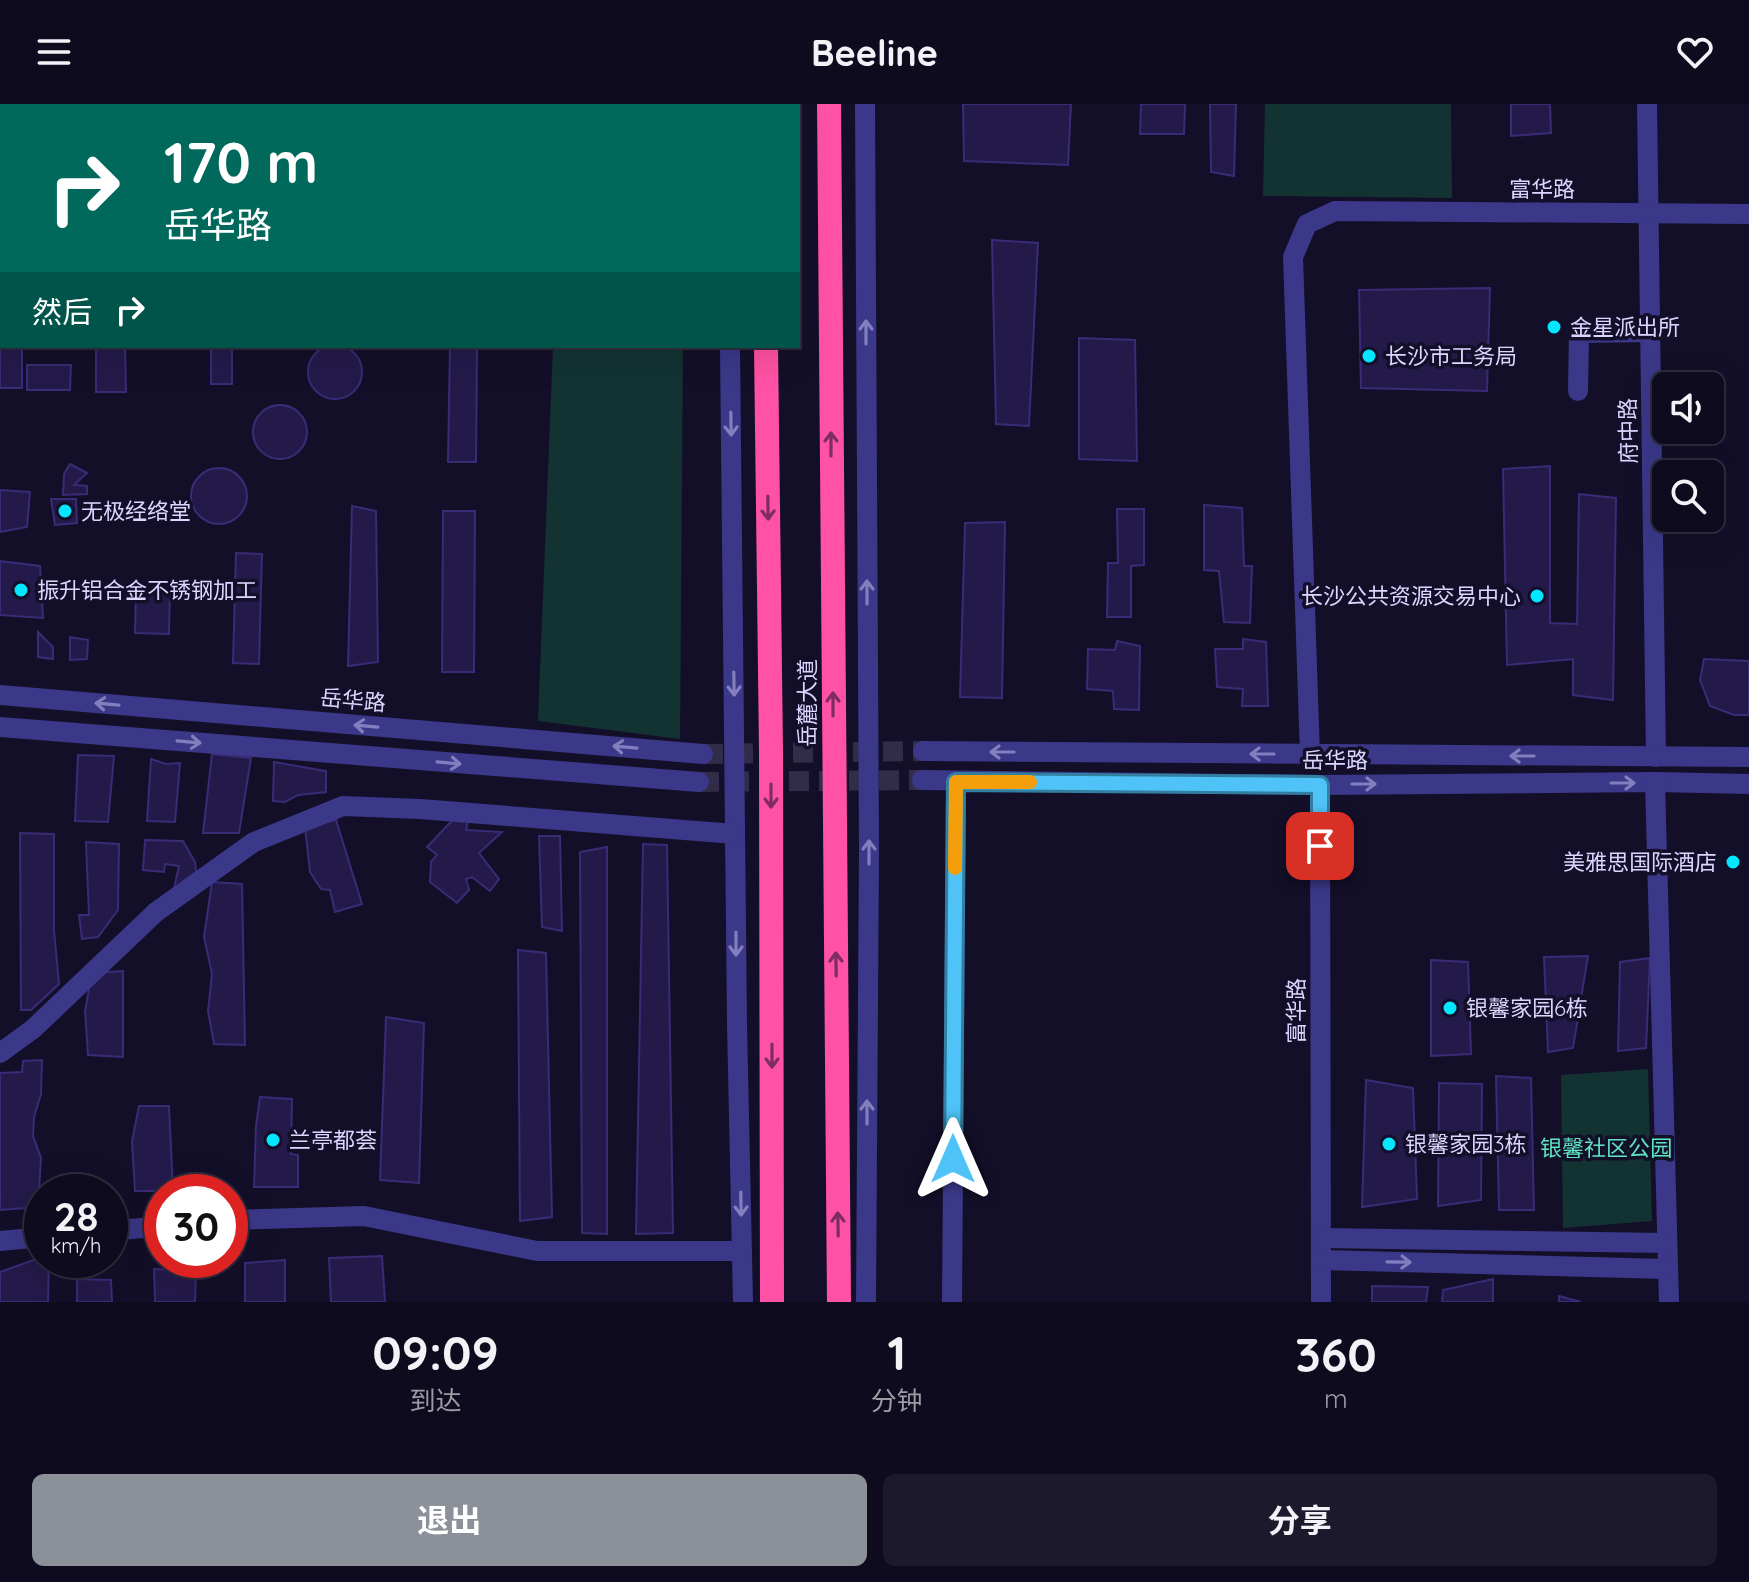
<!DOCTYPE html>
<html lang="zh">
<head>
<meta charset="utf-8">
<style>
  body { margin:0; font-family:Quicksand,"Noto Sans SC",sans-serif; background:#1c192c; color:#f1f3f6; height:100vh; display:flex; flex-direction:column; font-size:30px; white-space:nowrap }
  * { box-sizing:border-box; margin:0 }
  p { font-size:26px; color:#9b9ba4 }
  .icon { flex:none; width:44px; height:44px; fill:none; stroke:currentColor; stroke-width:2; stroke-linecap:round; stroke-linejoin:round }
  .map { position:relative; height:1198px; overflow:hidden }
  .panel { display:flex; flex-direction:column; background:#0e0b1f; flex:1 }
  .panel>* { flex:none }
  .banner { position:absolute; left:0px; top:0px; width:800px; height:244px; box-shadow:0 8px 32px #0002,0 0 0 2px #2e2b3d; background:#00695c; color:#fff; overflow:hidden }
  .controls { position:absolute; left:1652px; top:268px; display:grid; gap:16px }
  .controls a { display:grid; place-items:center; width:72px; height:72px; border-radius:12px; background:#0e0b1f; box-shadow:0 8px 32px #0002,0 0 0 2px #2e2b3d; font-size:40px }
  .speed { position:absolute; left:24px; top:1070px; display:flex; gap:16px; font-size:40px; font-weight:700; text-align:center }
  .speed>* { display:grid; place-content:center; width:104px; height:104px; border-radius:50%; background:#0e0b1f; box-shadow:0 8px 32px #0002,0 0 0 2px #2e2b3d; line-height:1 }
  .speed small { font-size:20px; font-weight:400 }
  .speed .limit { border:12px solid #d22; background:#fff; color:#111 }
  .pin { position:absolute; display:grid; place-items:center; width:68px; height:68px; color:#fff; margin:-34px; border-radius:16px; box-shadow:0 4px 12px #0006 }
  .me { position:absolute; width:88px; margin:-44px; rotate:0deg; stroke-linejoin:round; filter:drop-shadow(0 0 6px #0008) }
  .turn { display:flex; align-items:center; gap:28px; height:168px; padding:0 32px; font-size:36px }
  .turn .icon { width:104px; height:104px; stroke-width:2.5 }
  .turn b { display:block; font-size:56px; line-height:68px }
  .then { display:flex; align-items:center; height:76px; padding:0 32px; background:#0003; gap:16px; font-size:30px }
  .eta { display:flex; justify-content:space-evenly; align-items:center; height:136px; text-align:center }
  .eta b { font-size:48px; font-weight:700; line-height:56px }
  .button { display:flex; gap:16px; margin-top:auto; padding:16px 32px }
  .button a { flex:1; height:92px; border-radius:12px; background:#8c9099; color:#fff; font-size:32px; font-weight:700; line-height:92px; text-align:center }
  .button a+a { background:#1c192c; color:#f1f3f6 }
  header { display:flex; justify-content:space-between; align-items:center; height:104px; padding:0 32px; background:#0e0b1f; font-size:36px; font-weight:700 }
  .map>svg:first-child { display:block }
</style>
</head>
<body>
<header><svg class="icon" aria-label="menu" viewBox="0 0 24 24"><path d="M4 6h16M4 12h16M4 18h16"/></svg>Beeline<svg class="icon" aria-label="heart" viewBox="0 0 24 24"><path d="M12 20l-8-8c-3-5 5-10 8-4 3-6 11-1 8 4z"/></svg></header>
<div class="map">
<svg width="1749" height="1198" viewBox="0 0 1749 1198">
  <rect width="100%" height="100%" fill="#130f29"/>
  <g fill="#123332">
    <polygon points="1265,0 1451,0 1452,94 1263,92"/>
    <polygon points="553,242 683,242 680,635 538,617"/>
    <polygon points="1648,965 1652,1117 1563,1124 1561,971"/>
  </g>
  <g fill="#241a4a" stroke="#3a2b77" stroke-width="2">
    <rect x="289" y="0" width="30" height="2"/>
    <rect x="382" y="0" width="36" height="2"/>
    <polygon points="963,0 1071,0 1068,61 964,57"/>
    <polygon points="1141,0 1185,0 1184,30 1140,30"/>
    <polygon points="1210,0 1236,0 1234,72 1211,68"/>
    <polygon points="1511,0 1550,0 1551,29 1511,32"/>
    <polygon points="992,136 1038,139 1029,322 996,320"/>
    <polygon points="0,138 2,242 22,242 22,284 0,284"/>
    <polygon points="1490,184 1487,287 1361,284 1359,186"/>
    <polygon points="1079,234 1135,236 1137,357 1079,355"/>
    <circle cx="335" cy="268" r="27"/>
    <polygon points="96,242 125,242 126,288 96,288"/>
    <rect x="211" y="242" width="21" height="38"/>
    <polygon points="450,242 477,242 476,358 448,358"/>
    <polygon points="27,261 71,261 70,286 27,286"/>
    <circle cx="280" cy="328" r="27"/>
    <polygon points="70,360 87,369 74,381 87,382 87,390 63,391 64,370"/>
    <polygon points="1550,362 1550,519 1577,520 1579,390 1616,394 1613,596 1573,591 1573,555 1507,561 1503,365"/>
    <circle cx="219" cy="392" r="28"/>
    <polygon points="0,386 30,388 27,423 0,428"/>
    <polygon points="51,395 76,395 77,419 55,421"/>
    <polygon points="1204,401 1242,404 1244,462 1252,462 1250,519 1224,518 1219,467 1204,466"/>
    <polygon points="352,402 376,407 378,558 348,562"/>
    <polygon points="1117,405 1144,405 1144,461 1131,462 1131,513 1107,513 1108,459 1118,459"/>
    <polygon points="443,407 475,407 474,568 442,568"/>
    <polygon points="1005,418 1002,594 960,593 965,419"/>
    <polygon points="236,449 262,450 259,560 233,559"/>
    <polygon points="0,457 40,462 43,514 0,511"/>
    <polygon points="136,485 170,486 169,530 135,529"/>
    <polygon points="38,528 53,543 53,555 38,553"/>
    <polygon points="70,533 88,536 87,555 70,556"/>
    <polygon points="1243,535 1266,538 1268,602 1242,602 1243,585 1217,583 1215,545 1243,545"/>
    <polygon points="1117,537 1140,542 1139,606 1114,605 1113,587 1087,585 1088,545 1115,546"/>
    <polygon points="1704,555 1749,557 1749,611 1734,611 1710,602 1700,576"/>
    <polygon points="212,650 251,654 239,729 203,729"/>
    <polygon points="78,651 114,652 108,718 75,717"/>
    <polygon points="151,655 166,660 180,659 175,718 147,717"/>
    <polygon points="274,658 326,667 326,688 298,691 285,698 273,697"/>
    <polygon points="463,705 469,713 466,726 502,728 479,749 499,775 490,787 472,773 466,775 469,786 457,799 430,778 431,758 437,751 427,743"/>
    <polygon points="336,716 362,800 335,808 330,786 321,785 310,768 305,723"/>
    <polygon points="20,729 54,730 54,826 59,880 31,906 21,906"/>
    <polygon points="539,732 560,732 562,827 542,823"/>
    <polygon points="145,736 183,737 195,758 197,774 173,789 179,762 165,760 164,768 143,766"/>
    <polygon points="86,738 119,740 118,806 98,833 82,835 79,811 89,811"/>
    <polygon points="643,740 667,741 673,1129 636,1130"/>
    <polygon points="607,743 607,1130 582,1129 580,748"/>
    <polygon points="212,778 242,780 245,941 214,940 208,907 212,870 204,833"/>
    <polygon points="518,846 546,849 552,1113 520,1117"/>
    <polygon points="1588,852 1573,944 1548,948 1544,853"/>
    <polygon points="1650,854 1646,944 1618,947 1620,858"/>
    <polygon points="1431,856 1468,858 1471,950 1431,952"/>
    <polygon points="123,867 123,953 88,951 85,907 92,869"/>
    <polygon points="386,913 424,919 419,1079 380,1076"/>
    <polygon points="42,956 41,990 34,1013 33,1032 41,1054 38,1103 0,1106 0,969 22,968 23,957"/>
    <polygon points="1496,972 1531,974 1534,1106 1499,1106"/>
    <polygon points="1366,976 1413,984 1417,1095 1362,1103"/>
    <polygon points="1439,979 1482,980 1481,1096 1438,1102"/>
    <polygon points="260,993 292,995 291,1050 298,1051 298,1083 254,1083 256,1022"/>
    <polygon points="139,1002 169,1002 173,1087 135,1087 132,1037"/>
    <polygon points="382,1152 385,1198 331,1198 329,1154"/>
    <polygon points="42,1153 42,1156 49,1156 48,1198 0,1198 0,1168"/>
    <polygon points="285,1156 285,1198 245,1198 245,1159"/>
    <polygon points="154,1165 196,1167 195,1198 155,1198"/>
    <polygon points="77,1175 111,1176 112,1198 77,1198"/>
    <polygon points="1493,1175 1493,1198 1442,1198 1443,1186"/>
    <polygon points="1372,1182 1428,1183 1426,1198 1372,1198"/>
    <polygon points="1559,1192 1581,1198 1559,1198"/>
  </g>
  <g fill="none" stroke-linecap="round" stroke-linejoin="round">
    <g stroke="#312d49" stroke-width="20" stroke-dasharray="20 10" stroke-linecap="butt">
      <polyline points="703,650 923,647"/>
      <polyline points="699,678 922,676"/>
    </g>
    <g stroke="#3b3889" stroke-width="20">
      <polyline points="728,0 728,2"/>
      <polyline points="865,0 869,747 866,1198"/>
      <polyline points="1647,0 1656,653"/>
      <polyline points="730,242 737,920 743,1198"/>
      <polyline points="1578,287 1579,229 1650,228"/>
      <polyline points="0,591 703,650"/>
      <polyline points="0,623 699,678"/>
      <polyline points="923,647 1749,653"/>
      <polyline points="1310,651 1293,153 1307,120 1335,107 1749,110"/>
      <polyline points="922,676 1320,681 1655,678 1749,680"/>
      <polyline points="1655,678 1669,1198"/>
      <polyline points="1320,681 1321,1198"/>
      <polyline points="0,949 33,925 156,808 254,738 343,702 420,705 735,730"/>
      <polyline points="230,1116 364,1112 537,1147 742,1147"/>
      <polyline points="110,1127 162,1122"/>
      <polyline points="1321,1134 1667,1139"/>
      <polyline points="0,1137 42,1133"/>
      <polyline points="1321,1156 1667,1165"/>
      <polyline points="952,1198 956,678"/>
    </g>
    <g stroke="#ff51a5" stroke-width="24">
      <polyline points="763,0 763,2"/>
      <polyline points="829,0 839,1198"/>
      <polyline points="766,242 771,647 772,1198"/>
    </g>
  </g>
  <defs><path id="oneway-shaft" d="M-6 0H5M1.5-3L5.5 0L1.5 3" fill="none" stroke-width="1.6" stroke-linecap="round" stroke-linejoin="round" transform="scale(2)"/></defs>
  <g stroke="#837fbe">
    <use href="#oneway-shaft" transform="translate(866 228) rotate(-90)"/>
    <use href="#oneway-shaft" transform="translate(731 320) rotate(89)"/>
    <use href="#oneway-shaft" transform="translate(867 488) rotate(-90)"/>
    <use href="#oneway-shaft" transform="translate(734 580) rotate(89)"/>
    <use href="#oneway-shaft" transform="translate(107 600) rotate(-175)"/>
    <use href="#oneway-shaft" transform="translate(366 622) rotate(-175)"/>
    <use href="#oneway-shaft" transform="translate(189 638) rotate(5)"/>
    <use href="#oneway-shaft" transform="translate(625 643) rotate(-175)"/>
    <use href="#oneway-shaft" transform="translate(1002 648) rotate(-180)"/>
    <use href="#oneway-shaft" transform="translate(1262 650) rotate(-180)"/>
    <use href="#oneway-shaft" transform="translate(1522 652) rotate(-180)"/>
    <use href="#oneway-shaft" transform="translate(449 659) rotate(5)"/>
    <use href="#oneway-shaft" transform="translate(1623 679)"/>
    <use href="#oneway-shaft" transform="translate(1364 680)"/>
    <use href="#oneway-shaft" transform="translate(869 748) rotate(-90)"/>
    <use href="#oneway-shaft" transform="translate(736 840) rotate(90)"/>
    <use href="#oneway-shaft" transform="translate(867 1008) rotate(-90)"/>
    <use href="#oneway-shaft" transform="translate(741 1100) rotate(89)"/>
    <use href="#oneway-shaft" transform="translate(1399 1158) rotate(1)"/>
  </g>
  <g stroke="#7d2d61">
    <use href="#oneway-shaft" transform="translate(831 340) rotate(-90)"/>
    <use href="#oneway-shaft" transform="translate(768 404) rotate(89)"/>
    <use href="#oneway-shaft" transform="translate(833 600) rotate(-90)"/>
    <use href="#oneway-shaft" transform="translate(771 692) rotate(90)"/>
    <use href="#oneway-shaft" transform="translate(836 860) rotate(-91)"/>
    <use href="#oneway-shaft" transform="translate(772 952) rotate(90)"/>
    <use href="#oneway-shaft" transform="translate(838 1120) rotate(-91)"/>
  </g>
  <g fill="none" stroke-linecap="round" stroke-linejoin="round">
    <g stroke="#337fa1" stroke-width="20">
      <polyline id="route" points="953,1055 956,678 1320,681 1320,742"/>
    </g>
    <use href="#route" stroke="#4fc3f7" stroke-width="14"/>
    <polyline stroke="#f59e0b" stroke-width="14" points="955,764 956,678 1030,678"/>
  </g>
  <g fill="#02e6ff" stroke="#130f29" stroke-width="3">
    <circle cx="1554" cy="223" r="8"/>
    <circle cx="1369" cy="252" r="8"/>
    <circle cx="65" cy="407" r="8"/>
    <circle cx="21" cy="486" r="8"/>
    <circle cx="1537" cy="492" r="8"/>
    <circle cx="1733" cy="758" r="8"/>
    <circle cx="1450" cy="904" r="8"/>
    <circle cx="273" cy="1036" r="8"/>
    <circle cx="1389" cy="1040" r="8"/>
  </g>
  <g text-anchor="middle" stroke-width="7" stroke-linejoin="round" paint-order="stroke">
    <g font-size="22" fill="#dbd6ff" stroke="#130f29">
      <text x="1542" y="93">富华路</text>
      <text transform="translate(1628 327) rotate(-91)" y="8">府中路</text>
      <text transform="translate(353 596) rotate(5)" y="8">岳华路</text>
      <text transform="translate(807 599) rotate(-90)" y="8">岳麓大道</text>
      <text x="1335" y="664">岳华路</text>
      <text transform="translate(1296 907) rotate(-90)" y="8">富华路</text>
    </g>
    <g font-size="22" fill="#dbd6ff" stroke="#130f29" text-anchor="start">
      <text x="1570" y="231">金星派出所</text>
      <text x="1385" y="260">长沙市工务局</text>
      <text x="81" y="415">无极经络堂</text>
      <text x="37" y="494">振升铝合金不锈钢加工</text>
      <text x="1521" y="500" text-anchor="end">长沙公共资源交易中心</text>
      <text x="1717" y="766" text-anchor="end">美雅思国际酒店</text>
      <text x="1466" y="912">银馨家园6栋</text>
      <text x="289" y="1044">兰亭都荟</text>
      <text x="1405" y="1048">银馨家园3栋</text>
    </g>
    <g font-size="22" fill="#5de5c3" stroke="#130f29">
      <text x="1606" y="1052">银馨社区公园</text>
    </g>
  </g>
</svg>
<div class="controls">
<a><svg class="icon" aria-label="sound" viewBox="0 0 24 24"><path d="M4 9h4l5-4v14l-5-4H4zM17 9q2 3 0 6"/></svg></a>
<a><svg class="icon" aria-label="search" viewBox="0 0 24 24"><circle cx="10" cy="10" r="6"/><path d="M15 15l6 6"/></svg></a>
</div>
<div class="speed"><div>28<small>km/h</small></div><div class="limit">30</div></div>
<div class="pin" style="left:1320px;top:742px;background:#d93025"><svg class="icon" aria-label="arrive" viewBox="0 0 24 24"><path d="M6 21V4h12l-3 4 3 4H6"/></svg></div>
<svg class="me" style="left:953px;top:1055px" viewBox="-20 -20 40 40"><path d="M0-17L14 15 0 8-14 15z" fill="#4fc3f7" stroke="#fff" stroke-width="4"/></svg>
<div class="banner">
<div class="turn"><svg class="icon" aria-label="right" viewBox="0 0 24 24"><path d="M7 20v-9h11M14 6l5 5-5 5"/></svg><div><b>170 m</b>岳华路</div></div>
<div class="then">然后<svg class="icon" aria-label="right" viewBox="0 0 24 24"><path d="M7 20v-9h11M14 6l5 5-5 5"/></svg></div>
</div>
</div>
<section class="panel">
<div class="eta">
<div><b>09:09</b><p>到达</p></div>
<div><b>1</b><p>分钟</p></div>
<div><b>360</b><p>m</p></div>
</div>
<div class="button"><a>退出</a><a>分享</a></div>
</section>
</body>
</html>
